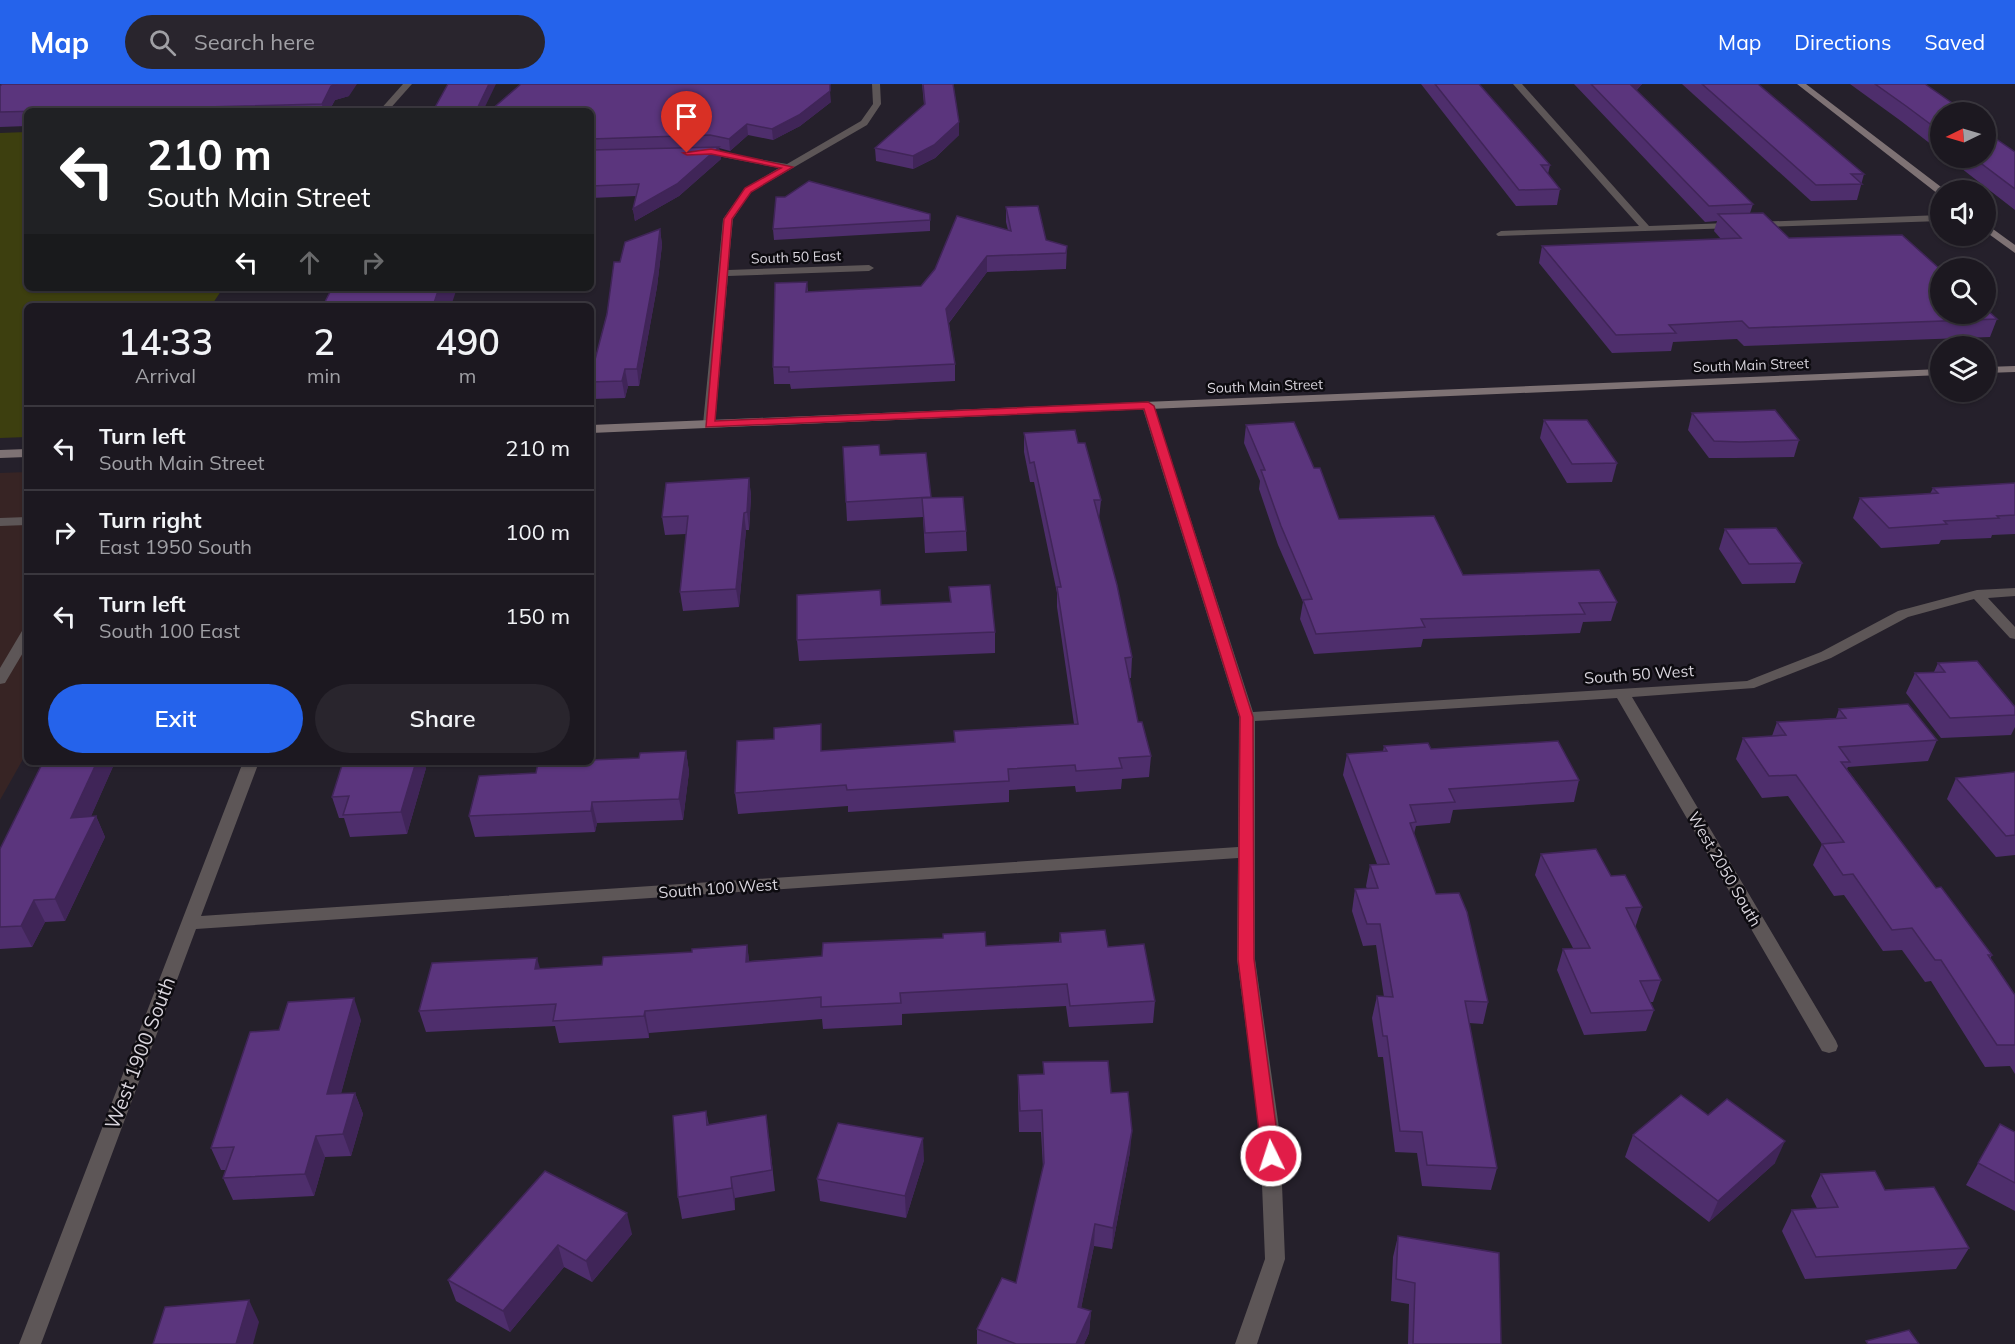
<!DOCTYPE html>
<html lang="en">
<head>
<meta charset="utf-8">
<style>
  body { margin:0; font-family:Mulish,sans-serif; background:#29252d; color:#f1f3f6; height:100vh; display:flex; flex-direction:column; font-size:22px; white-space:nowrap }
  * { box-sizing:border-box; margin:0 }
  p { font-size:20px; color:#a0a0a5 }
  .icon { flex:none; width:33px; height:33px; fill:none; stroke:currentColor; stroke-width:2; stroke-linecap:round; stroke-linejoin:round }
  .map { position:relative; flex:1; overflow:hidden }
  .panel { position:absolute; left:24px; top:219px; width:570px; height:462px; display:flex; flex-direction:column; background:#1c1820; border-radius:9px; box-shadow:0 2px 4px #0004,0 0 0 2px #3a373e }
  .panel>* { flex:none }
  .guide { position:absolute; left:24px; top:24px; width:570px; height:183px; border-radius:9px; box-shadow:0 2px 4px #0004,0 0 0 2px #3a373e; background:#202124; color:#fff; overflow:hidden }
  .needle { width:39px; rotate:265deg }
  .buttons { position:absolute; left:1930px; top:18px; display:grid; gap:12px }
  .buttons a { display:grid; place-items:center; width:66px; height:66px; border-radius:50%; background:#1c1820; box-shadow:0 2px 4px #0004,0 0 0 2px #3a373e; font-size:30px }
  .pin { position:absolute; display:grid; place-items:center; width:51px; height:51px; color:#fff; margin:-62px -26px; border-radius:50% 50% 50% 0; rotate:-45deg; box-shadow:0 0 6px #0007 }
  .pin .icon { rotate:45deg }
  .me { position:absolute; width:66px; margin:-33px; rotate:356deg; stroke-linejoin:round; filter:drop-shadow(0 0 4px #0008) }
  .turn { display:flex; align-items:center; gap:21px; height:126px; padding:0 24px; font-size:27px }
  .turn .icon { width:78px; height:78px; stroke-width:2.5 }
  .turn b { display:block; font-size:42px; line-height:51px }
  .lanes { display:flex; align-items:center; height:57px; padding:0 24px; background:#0003; justify-content:center; gap:30px; direction:ltr }
  .lanes .off { opacity:.35 }
  .eta { display:flex; justify-content:space-evenly; align-items:center; height:102px; text-align:center }
  .eta b { font-size:36px; font-weight:600; line-height:42px }
  .button { display:flex; gap:12px; margin-top:auto; padding:12px 24px }
  .button a { flex:1; height:69px; border-radius:36px; background:#2563eb; color:#fff; font-size:24px; font-weight:600; line-height:69px; text-align:center }
  .button a+a { background:#29252d; color:#f1f3f6 }
  ul { padding:0; list-style:none }
  li { display:flex; align-items:center; gap:18px; height:84px; padding:0 24px; border-top:2px solid #3a373e }
  li div { flex:1 }
  li b { display:block; font-size:22px }
  li em { font-style:normal }
  header { display:flex; align-items:center; gap:36px; box-sizing:border-box; height:84px; padding:0 30px; background:#2563eb; color:#fff }
  header strong { font-size:28px }
  nav { display:flex; gap:33px; margin-inline-start:auto; font-size:21px }
  .search { width:420px; height:54px; background:#29252d; display:flex; align-items:center; gap:15px; box-sizing:border-box; padding:0 21px; border-radius:33px; color:#a0a0a5; font-size:22px }
  .map>svg:first-child { display:block }
</style>
</head>
<body>
<header>
<strong>Map</strong>
<div class="search"><svg class="icon" aria-label="search" viewBox="0 0 24 24"><circle cx="10" cy="10" r="6"/><path d="M15 15l6 6"/></svg>Search here</div>
<nav><a>Map</a><a>Directions</a><a>Saved</a></nav>
</header>
<div class="map">
<svg width="2015" height="1260" viewBox="0 0 2015 1260">
  <rect width="100%" height="100%" fill="#25202b"/>
  <polygon fill="#372424" points="27,388 27,668 0,716 0,389"/>
  <polygon fill="#3d3f0f" points="27,48 27,204 223,204 211,222 27,222 27,353 0,354 0,49"/>
  <g fill="none" stroke-linecap="round" stroke-linejoin="round">
    <g fill="#5d5657" fill-rule="evenodd">
      <polygon points="27,433 27,441 0,442 0,434"/>
      <polygon points="27,546 27,562 5,599 0,600 0,584 22,547"/>
    </g>
    <g fill="#5d5657" fill-rule="evenodd">
      <polygon points="403,0 412,0 388,27 379,27"/>
      <polygon points="872,0 880,0 881,20 867,41 751,108 733,135 728,186 869,181 874,184 869,187 728,192 715,340 713,343 705,343 703,340 723,135 745,104 779,84 697,68 701,65 787,80 861,37 873,20"/>
      <polygon points="1513,0 1522,0 1649,142 1941,131 1941,137 1498,152 1496,150 1501,147 1639,142"/>
      <polygon points="1148,318 1154,322 1253,628 1747,597 1821,568 1898,527 1977,506 2015,504 2015,512 1988,514 2015,543 2015,555 2010,554 1974,515 1908,533 1831,574 1754,604 1632,613 1836,957 1838,962 1836,967 1829,969 1822,967 1617,614 1255,637 1255,875 1280,1051 1285,1175 1257,1260 1235,1260 1265,1175 1260,1051 1237,875 1238,774 196,845 41,1260 19,1260 243,678 259,678 201,832 1238,763 1239,633 1142,322"/>
    </g>
    <g fill="#7e7274" fill-rule="evenodd">
      <polygon points="1797,0 1806,0 1945,106 1941,106 1941,111 1938,110"/>
      <polygon points="1986,140 2015,161 2015,169 1986,148"/>
      <polygon points="2015,282 2015,288 1986,289 1986,283"/>
      <polygon points="1941,285 1941,291 591,349 591,341"/>
      <polygon points="27,365 27,373 0,374 0,366"/>
    </g>
  </g>
  <g fill="#4e2e6c" fill-rule="evenodd">
    <polygon points="922,0 953,0 959,38 959,51 935,74 913,85 876,77 875,64 924,21"/>
    <polygon points="1421,0 1479,0 1550,81 1548,90 1560,105 1557,121 1516,122"/>
    <polygon points="1574,0 1642,0 1636,7 1753,120 1750,129 1789,154 1997,235 1990,253 1744,262 1737,255 1673,258 1671,267 1612,269 1539,179 1542,162 1721,155 1714,147 1717,137 1705,138"/>
    <polygon points="1682,0 1758,0 1864,90 1857,116 1811,117"/>
    <polygon points="1850,0 1925,0 1941,28 1941,68 1901,37"/>
    <polygon points="0,2 349,12 335,16 329,27 27,27 27,42 0,43"/>
    <path d="M831 18 800 42 773 56 748 51 730 67 719 64 721 75 679 112 635 137 633 125 636 112 591 114V27ZM711 63H715L663 64Z"/>
    <polygon points="1986,44 1990,46 1988,50 2015,68 2015,126 1948,74 1986,74"/>
    <polygon points="785,113 930,130 930,147 774,156 773,145"/>
    <polygon points="1006,123 1046,156 1067,162 1066,185 987,188 949,239 955,280 955,297 791,305 790,300 774,300 773,283 807,198 808,208 921,202 935,185 1008,146 1006,138"/>
    <polygon points="660,145 662,161 657,203 639,302 628,302 625,314 592,315 591,308 591,291 620,178"/>
    <polygon points="1692,329 1799,356 1794,373 1735,374 1709,374 1688,346"/>
    <polygon points="1544,336 1617,379 1612,398 1567,399 1540,354"/>
    <polygon points="1246,341 1314,384 1339,435 1463,491 1617,518 1611,537 1583,538 1580,549 1423,555 1421,563 1314,570 1300,535 1303,518 1278,461 1259,405 1260,397 1244,359"/>
    <polygon points="1024,349 1078,359 1101,416 1099,435 1132,573 1131,594 1129,594 1138,638 1151,672 1149,693 1122,695 1121,705 1076,708 1075,702 1009,706 1009,718 848,728 848,722 738,730 735,709 823,667 954,658 954,647 1074,640 1057,523 1057,509 1034,398 1030,398 1024,368"/>
    <polygon points="843,363 880,371 931,413 966,447 967,467 925,469 923,433 847,437"/>
    <polygon points="749,394 751,412 749,446 746,446 739,523 683,527 680,508 686,450 665,451 662,433"/>
    <polygon points="2015,399 2015,450 1992,451 1991,454 1941,456 1939,460 1881,464 1853,434 1860,414 1930,410 1933,404"/>
    <polygon points="1725,445 1802,479 1795,499 1742,500 1719,465"/>
    <polygon points="949,503 995,548 995,569 799,577 797,556 881,521 950,518"/>
    <polygon points="1938,579 2015,623 2015,643 2011,651 1941,654 1906,609 1915,589 1934,588"/>
    <polygon points="1839,625 1937,656 1928,677 1848,683 1847,685 1936,804 1992,871 1990,875 2015,911 2015,990 2010,982 1985,983 1931,897 1925,898 1902,866 1883,867 1844,811 1834,812 1813,781 1822,760 1788,712 1762,714 1736,675 1743,654 1772,652 1777,638 1836,634"/>
    <polygon points="1384,662 1431,665 1579,696 1574,718 1453,726 1450,739 1416,742 1414,750 1436,810 1488,918 1483,940 1469,939 1497,1084 1491,1106 1422,1102 1417,1069 1395,1068 1383,973 1378,973 1372,934 1377,912 1384,913 1376,861 1363,862 1352,827 1355,805 1367,805 1366,802 1370,781 1377,780 1343,691 1347,670 1383,667"/>
    <polygon points="686,667 689,688 683,736 597,739 595,748 475,753 469,732 536,689"/>
    <polygon points="43,678 115,678 91,732 96,732 105,753 65,837 45,838 32,863 0,865 0,765"/>
    <polygon points="426,684 407,750 350,753 344,734 339,734 332,713"/>
    <polygon points="2015,688 2015,771 1996,773 1947,715 1956,694"/>
    <polygon points="1541,770 1611,792 1642,823 1635,844 1661,896 1653,918 1650,918 1654,926 1646,947 1584,951 1557,886 1563,865 1573,864 1535,791"/>
    <polygon points="1060,849 1108,863 1155,917 1153,939 1069,943 1066,922 902,930 902,941 823,945 822,935 649,949 649,954 559,959 555,942 426,948 419,927 540,885 602,881 747,861 749,877 1059,858"/>
    <polygon points="361,936 341,1009 355,1009 363,1030 351,1072 325,1073 314,1112 233,1116 223,1094 226,1086 221,1086 211,1064 279,946"/>
    <polygon points="1043,978 1111,1009 1130,1068 1112,1165 1094,1162 1081,1224 1091,1227 1089,1249 1084,1260 977,1260 977,1245 1016,1199 1043,1084 1041,1048 1019,1048 1018,1013 1018,991 1043,990"/>
    <polygon points="706,1027 709,1041 769,1053 775,1107 735,1114 735,1126 682,1135 678,1113"/>
    <polygon points="2000,1040 2015,1048 2015,1127 1966,1101"/>
    <polygon points="1633,1051 1775,1079 1709,1138 1625,1073"/>
    <polygon points="924,1076 906,1134 820,1117 817,1095"/>
    <polygon points="545,1087 632,1150 592,1198 564,1183 510,1248 456,1217 448,1196"/>
    <polygon points="1821,1090 1885,1106 1969,1164 1956,1185 1805,1195 1782,1147 1792,1126 1817,1124 1811,1112"/>
    <polygon points="1398,1152 1501,1260 1408,1260 1409,1220 1391,1217 1393,1173"/>
  </g>
  <g fill="#402558">
    <polygon points="337,0 357,0 349,12 335,16 329,27 323,27 322,20 331,2"/>
    <polygon points="489,0 496,0 483,27 476,27"/>
    <polygon points="1632,0 1642,0 1627,16 1631,1"/>
    <polygon points="830,7 831,18 800,42 773,56 772,45"/>
    <polygon points="959,38 959,51 935,74 913,85 913,72"/>
    <polygon points="747,40 748,51 730,67 729,55"/>
    <polygon points="719,63 721,75 679,112 635,137 633,125"/>
    <polygon points="660,145 662,161 657,203 639,302 637,285"/>
    <polygon points="987,172 987,188 947,241 946,225"/>
    <polygon points="439,204 457,204 451,222 433,222"/>
    <polygon points="625,285 628,302 625,314 622,297"/>
    <polygon points="749,394 751,412 749,446 747,428"/>
    <polygon points="744,429 746,446 739,523 736,505"/>
    <polygon points="686,667 689,688 683,736 679,715"/>
    <polygon points="97,678 115,678 81,755 71,734"/>
    <polygon points="416,678 424,678 426,684 407,750 401,728"/>
    <polygon points="592,718 597,739 595,748 591,727"/>
    <polygon points="96,732 105,753 65,837 55,815"/>
    <polygon points="34,816 45,838 32,863 21,842"/>
    <polygon points="747,861 750,882 746,878"/>
    <polygon points="537,874 543,895 535,885"/>
    <polygon points="354,914 361,936 335,1032 327,1010"/>
    <polygon points="645,927 649,949 649,954 644,932"/>
    <polygon points="355,1009 363,1030 351,1072 343,1050"/>
    <polygon points="1132,1047 1130,1068 1112,1165 1113,1144"/>
    <polygon points="316,1052 325,1073 314,1112 305,1090"/>
    <polygon points="923,1054 924,1076 906,1134 905,1112"/>
    <polygon points="1785,1057 1775,1079 1709,1138 1718,1117"/>
    <polygon points="731,1093 735,1114 735,1126 732,1104"/>
    <polygon points="627,1129 632,1150 592,1198 586,1177"/>
    <polygon points="1095,1140 1094,1162 1077,1244 1078,1223"/>
    <polygon points="558,1161 564,1183 510,1248 503,1227"/>
    <polygon points="249,1216 259,1238 253,1260 236,1260"/>
    <polygon points="1091,1227 1089,1249 1084,1260 1076,1260"/>
  </g>
  <g fill="#5b357d" stroke="#402558" stroke-width="1.5">
    <polygon points="2,0 337,0 331,2 322,20 0,28 0,2"/>
    <polygon points="448,0 489,0 476,27 420,27 433,27"/>
    <polygon points="521,0 830,0 830,7 799,31 772,45 747,40 729,55 710,51 591,55 591,27 490,27"/>
    <polygon points="923,0 953,0 959,38 934,61 913,72 875,64 925,20"/>
    <polygon points="1435,0 1479,0 1550,81 1541,81 1560,105 1519,106"/>
    <polygon points="1591,0 1632,0 1631,1 1753,120 1709,122"/>
    <polygon points="1702,0 1758,0 1864,90 1851,90 1862,100 1816,101"/>
    <polygon points="1875,0 1925,0 1965,28 1941,28 1941,48 1906,22"/>
    <polygon points="1986,48 2015,68 2015,105 1974,74 1986,74"/>
    <polygon points="719,63 677,100 633,125 639,100 591,102 591,66"/>
    <polygon points="809,97 930,130 930,136 773,145 776,113 785,113"/>
    <polygon points="1038,122 1046,156 1067,162 1066,169 987,172 946,225 955,280 789,288 789,283 773,283 775,199 807,198 806,208 921,202 935,185 957,132 1011,147 1006,123"/>
    <polygon points="1763,129 1789,154 1902,151 1941,186 1941,230 1986,230 1986,225 1997,235 1749,244 1742,237 1669,241 1676,249 1616,251 1542,162 1741,154 1718,130"/>
    <polygon points="660,145 655,187 637,285 625,285 622,297 591,298 591,291 607,230 614,178 620,178 625,158"/>
    <polygon points="332,204 439,204 433,222 323,222"/>
    <polygon points="1775,326 1799,356 1740,358 1714,357 1692,329"/>
    <polygon points="1544,336 1587,336 1617,379 1572,380"/>
    <polygon points="1294,338 1314,384 1320,384 1339,435 1434,432 1463,491 1599,486 1617,518 1579,519 1585,530 1421,535 1425,543 1316,550 1303,516 1312,515 1281,442 1261,386 1265,386 1246,341"/>
    <polygon points="1075,346 1078,359 1085,359 1101,416 1094,416 1117,501 1132,573 1125,574 1138,638 1142,638 1151,672 1119,674 1122,684 1076,687 1075,681 1008,685 1009,697 847,706 846,701 735,709 737,657 774,655 774,644 821,640 821,667 955,658 954,647 1078,640 1057,503 1061,503 1034,378 1030,379 1024,349"/>
    <polygon points="879,361 880,371 926,369 931,413 846,418 843,363"/>
    <polygon points="749,394 747,428 744,429 736,505 680,508 688,432 662,433 666,399"/>
    <polygon points="2015,399 2015,431 1997,432 1999,434 1944,437 1947,440 1889,444 1860,414 1938,409 1933,404"/>
    <polygon points="963,413 966,447 925,449 922,414"/>
    <polygon points="1776,444 1802,479 1749,480 1725,445"/>
    <polygon points="990,501 995,548 797,556 797,511 880,506 881,521 951,518 949,503"/>
    <polygon points="1977,577 2015,623 2015,631 1950,634 1915,589 1945,588 1938,579"/>
    <polygon points="1908,620 1937,656 1839,663 1850,678 1841,678 1936,804 1941,803 1992,871 1988,871 2015,911 2015,961 1997,961 1941,876 1935,876 1912,844 1892,846 1853,790 1843,791 1822,760 1844,758 1796,691 1769,692 1743,654 1786,651 1777,638 1846,634 1839,625"/>
    <polygon points="1558,657 1579,696 1449,705 1455,718 1410,721 1416,738 1410,739 1436,810 1459,809 1467,828 1488,918 1465,917 1497,1084 1427,1081 1422,1048 1400,1047 1387,952 1383,952 1377,912 1393,913 1380,840 1367,840 1355,805 1378,804 1370,781 1389,780 1347,670 1387,667 1384,662 1428,659 1431,665"/>
    <polygon points="686,667 679,715 592,718 591,727 469,732 479,692 536,689 538,679 591,678 591,676 639,674 640,669"/>
    <polygon points="43,678 97,678 71,734 96,732 55,815 34,816 21,842 0,843 0,765"/>
    <polygon points="343,678 416,678 401,728 343,731 349,712 332,713"/>
    <polygon points="2015,688 2015,751 2006,752 1956,694"/>
    <polygon points="1596,765 1611,792 1625,791 1642,823 1626,824 1661,896 1640,897 1654,926 1591,929 1563,865 1590,864 1541,770"/>
    <polygon points="1105,846 1108,863 1144,860 1155,917 1070,922 1067,900 900,909 901,919 821,923 821,913 645,927 644,932 553,937 556,920 419,927 432,879 537,874 535,885 602,881 603,873 692,868 692,865 747,861 746,878 822,872 823,859 943,854 943,850 985,848 986,862 1061,858 1060,849"/>
    <polygon points="354,914 327,1010 355,1009 343,1050 316,1052 305,1090 223,1094 234,1063 211,1064 250,948 279,946 288,918"/>
    <polygon points="1108,977 1111,1009 1128,1008 1132,1047 1113,1144 1095,1140 1078,1223 1091,1227 1076,1260 1016,1260 977,1245 1002,1194 1016,1199 1044,1079 1042,1026 1020,1027 1018,991 1044,990 1043,978"/>
    <polygon points="1681,1011 1708,1031 1727,1015 1785,1057 1718,1117 1633,1051"/>
    <polygon points="706,1027 707,1041 766,1031 772,1086 731,1093 732,1104 678,1113 673,1032"/>
    <polygon points="838,1039 923,1054 905,1112 817,1095"/>
    <polygon points="2000,1040 2015,1048 2015,1099 1978,1079"/>
    <polygon points="545,1087 627,1129 586,1177 558,1161 503,1227 448,1196"/>
    <polygon points="1875,1087 1885,1106 1934,1103 1969,1164 1816,1173 1792,1126 1838,1123 1821,1090"/>
    <polygon points="1398,1152 1499,1169 1501,1260 1413,1260 1415,1199 1396,1195"/>
    <polygon points="249,1216 236,1260 153,1260 165,1223"/>
    <polygon points="1909,1246 1919,1260 1868,1260 1866,1257"/>
  </g>
  <polygon fill="#e11d48" stroke="#92132f" stroke-width="1.5" points="711,65 793,83 751,108 732,135 715,337 1148,318 1154,322 1253,633 1254,875 1280,1072 1277,1077 1271,1079 1265,1077 1262,1072 1238,875 1240,633 1144,325 706,343 724,135 745,104 781,84 711,70 687,71 683,69"/>
  <g text-anchor="middle" stroke-width="5" stroke-linejoin="round" paint-order="stroke">
    <g font-size="14" fill="#d9d5dd" stroke="#0d0b10">
      <text transform="translate(796 173) rotate(-2)" y="5">South 50 East</text>
      <text transform="translate(1751 281) rotate(-2)" y="5">South Main Street</text>
      <text transform="translate(1265 302) rotate(-2)" y="5">South Main Street</text>
    </g>
    <g font-size="16" fill="#d9d5dd" stroke="#0d0b10">
      <text transform="translate(1639 590) rotate(-4)" y="6">South 50 West</text>
      <text transform="translate(1725 785) rotate(60)" y="6">West 2050 South</text>
      <text transform="translate(718 804) rotate(-4)" y="6">South 100 West</text>
    </g>
    <g font-size="20" fill="#d9d5dd" stroke="#0d0b10">
      <text transform="translate(140 969) rotate(-69)" y="7">West 1900 South</text>
    </g>
  </g>
</svg>
<div class="buttons">
<a><svg class="needle" viewBox="-14 -14 28 28"><path d="M0-13l5 13h-10z" fill="#e53935"/><path d="M0 13l5-13h-10z" fill="#a0a0a5"/></svg></a>
<a><svg class="icon" aria-label="sound" viewBox="0 0 24 24"><path d="M4 9h4l5-4v14l-5-4H4zM17 9q2 3 0 6"/></svg></a>
<a><svg class="icon" aria-label="search" viewBox="0 0 24 24"><circle cx="10" cy="10" r="6"/><path d="M15 15l6 6"/></svg></a>
<a><svg class="icon" aria-label="layers" viewBox="0 0 24 24"><path d="M12 4l9 5-9 5-9-5zM3 14l9 5 9-5"/></svg></a>
</div>
<div class="pin" style="left:687px;top:69px;background:#d93025"><svg class="icon" aria-label="arrive" viewBox="0 0 24 24"><path d="M6 21V4h12l-3 4 3 4H6"/></svg></div>
<svg class="me" style="left:1271px;top:1072px" viewBox="-20 -20 40 40"><circle r="17" fill="#e11d48" stroke="#fff" stroke-width="3"/><path d="M0-11L8 9 0 5-8 9z" fill="#fff"/></svg>
<div class="guide">
<div class="turn"><svg class="icon" aria-label="left" viewBox="0 0 24 24"><path d="M17 20v-9H6M10 6l-5 5 5 5"/></svg><div><b>210 m</b>South Main Street</div></div>
<div class="lanes"><svg class="icon" aria-label="left" viewBox="0 0 24 24"><path d="M17 20v-9H6M10 6l-5 5 5 5"/></svg><svg class="icon off" aria-label="ahead" viewBox="0 0 24 24"><path d="M12 20V5M6 11l6-6 6 6"/></svg><svg class="icon off" aria-label="right" viewBox="0 0 24 24"><path d="M7 20v-9h11M14 6l5 5-5 5"/></svg></div>
</div>
<section class="panel">
<div class="eta">
<div><b>14:33</b><p>Arrival</p></div>
<div><b>2</b><p>min</p></div>
<div><b>490</b><p>m</p></div>
</div>
<ul>
<li><svg class="icon" aria-label="left" viewBox="0 0 24 24"><path d="M17 20v-9H6M10 6l-5 5 5 5"/></svg><div><b>Turn left</b><p>South Main Street</p></div><em>210 m</em></li>
<li><svg class="icon" aria-label="right" viewBox="0 0 24 24"><path d="M7 20v-9h11M14 6l5 5-5 5"/></svg><div><b>Turn right</b><p>East 1950 South</p></div><em>100 m</em></li>
<li><svg class="icon" aria-label="left" viewBox="0 0 24 24"><path d="M17 20v-9H6M10 6l-5 5 5 5"/></svg><div><b>Turn left</b><p>South 100 East</p></div><em>150 m</em></li>
</ul>
<div class="button"><a>Exit</a><a>Share</a></div>
</section>
</div>
</body>
</html>
